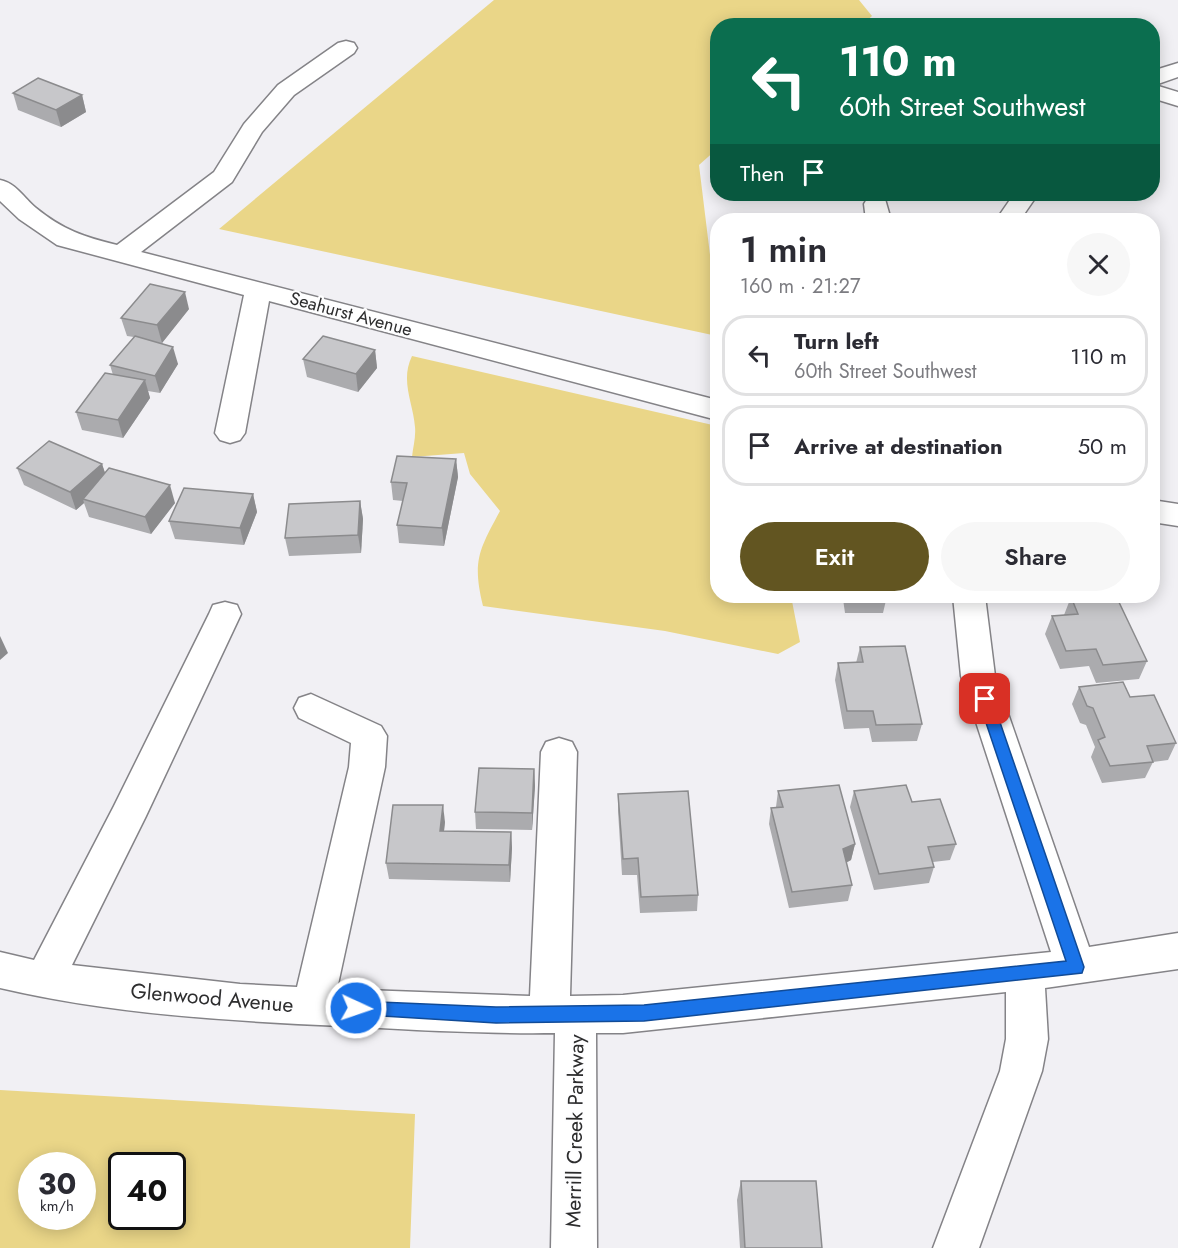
<!DOCTYPE html>
<html lang="en">
<head>
<meta charset="utf-8">
<style>
  body { margin:0; font-family:Jost,sans-serif; background:#f7f7f7; color:#2b2b33; height:100vh; display:flex; flex-direction:column; font-size:22px; white-space:nowrap }
  * { box-sizing:border-box; margin:0 }
  p { font-size:20px; color:#7c7c81 }
  .icon { flex:none; width:33px; height:33px; fill:none; stroke:currentColor; stroke-width:2; stroke-linecap:round; stroke-linejoin:round }
  .map { position:relative; flex:1; overflow:hidden }
  .drawer { position:absolute; left:710px; top:213px; width:450px; height:390px; display:flex; flex-direction:column; background:#fff; border-radius:24px; box-shadow:0 3px 15px #0003 }
  .drawer>* { flex:none }
  .hud { position:absolute; left:710px; top:18px; width:450px; height:183px; border-radius:24px; box-shadow:0 3px 15px #0003; background:#0b6e4f; color:#fff; overflow:hidden }
  .speed { position:absolute; left:18px; top:1152px; display:flex; gap:12px; font-size:30px; font-weight:700; text-align:center }
  .speed>* { display:grid; place-content:center; width:78px; height:78px; border-radius:50%; background:#fff; box-shadow:0 3px 15px #0003; line-height:1 }
  .speed small { font-size:15px; font-weight:400 }
  .speed .limit { border:3px solid #111; border-radius:9px; background:#fff; color:#111 }
  .pin { position:absolute; display:grid; place-items:center; width:51px; height:51px; color:#fff; margin:-26px; border-radius:12px; box-shadow:0 3px 9px #0006 }
  .me { position:absolute; width:66px; margin:-33px; rotate:93deg; stroke-linejoin:round; filter:drop-shadow(0 0 4px #0008) }
  .turn { display:flex; align-items:center; gap:21px; height:126px; padding:0 30px; font-size:27px }
  .turn .icon { width:78px; height:78px; stroke-width:2.5 }
  .turn b { display:block; font-size:42px; line-height:51px }
  .then { display:flex; align-items:center; height:57px; padding:0 30px; background:#0003; gap:12px; font-size:22px }
  .round { display:grid; place-items:center; flex:none; width:63px; height:63px; border-radius:32px; background:#f7f7f7 }
  .overview { display:flex; align-items:center; justify-content:space-between; height:102px; padding:0 30px }
  h1 { font-size:36px; font-weight:600; line-height:45px }
  .action { display:flex; gap:12px; margin-top:auto; padding:12px 30px }
  .action a { flex:1; height:69px; border-radius:36px; background:#625521; color:#fff; font-size:24px; font-weight:600; line-height:69px; text-align:center }
  .action a+a { background:#f7f7f7; color:#2b2b33 }
  ul { padding:0; list-style:none }
  li { display:flex; align-items:center; gap:18px; height:81px; margin:0 12px 9px; padding:0 18px; border:3px solid #e1e1e2; border-radius:24px }
  li div { flex:1 }
  li b { display:block; font-size:22px }
  li em { font-style:normal }
  .map>svg:first-child { display:block }
</style>
</head>
<body>
<div class="map">
<svg width="1178" height="1248" viewBox="0 0 1178 1248">
  <rect width="100%" height="100%" fill="#f1f0f4"/>
  <g fill="#ead688" fill-rule="evenodd">
    <polygon points="494,0 859,0 872,16 862,25 717,26 717,149 699,165 717,312 717,336 219,229"/>
    <path d="M412 356 717 426V596H791L800 642 778 654 665 631 483 606C472 561 479 550 500 511L470 474 464 453 412 457C413 447 416 437 415 427 413 402 400 381 412 356Z"/>
    <path d="M0 1090 415 1114 410 1248H0ZM32 1166H82V1216H32ZM122 1166H172V1216H122Z"/>
  </g>
  <g fill="none" stroke-linecap="round" stroke-linejoin="round">
    <g stroke="#848387" stroke-width="3">
      <g id="minor">
        <path d="M346 41 354 43 357 48 354 53 294 95 262 132 232 182 141 252 717 400V420L269 301 245 433 240 440 230 443 220 440 215 433 244 295 57 245 19 219 0 201V180C16 183 24 198 36 208 63 230 84 237 117 245L214 172 244 124 278 85 338 43Z"/>
        <polygon points="1178,63 1178,77 1155,85 1178,92 1178,106 1152,98 1152,71"/>
        <polygon points="1014,194 1038,194 1020,220 996,220"/>
        <polygon points="876,197 885,199 891,220 866,220 864,204 867,199"/>
        <polygon points="1152,500 1178,504 1178,526 1152,522"/>
        <path d="M953 596H985L995 676 1089 947 1178 933V969L1045 988 1048 1039 1042 1071 979 1248H933L1000 1071 1006 1039V992L623 1033H596L597 1248H551L555 1033C485 1034 413 1030 342 1026 228 1021 111 1014 0 988V952L34 960 114 806 209 614 213 605 225 602 237 605 241 614 146 816 72 965 240 984 297 987 349 767 351 743 299 718 294 708 299 698 311 694 381 726 387 736 385 767 337 989 530 996 541 752 546 742 559 738 572 742 577 752 570 996 623 995 1051 952 961 676Z"/>
      </g>
    </g>
    <use href="#minor" fill="#fff" fill-rule="evenodd"/>
  </g>
  <g fill="#ababae">
    <polygon points="13,93 82,95 86,112 61,127 18,110"/>
    <polygon points="189,309 162,343 178,364 160,393 148,391 150,398 123,438 82,430 76,412 113,375 110,365 134,337 127,336 121,318"/>
    <polygon points="375,350 377,368 358,392 307,377 303,359"/>
    <polygon points="456,459 458,477 444,546 399,543 397,525 403,501 393,500 391,482"/>
    <polygon points="102,464 105,473 175,503 151,534 89,517 84,503 76,510 24,485 17,468"/>
    <polygon points="253,494 257,512 244,545 175,539 169,521"/>
    <polygon points="360,501 363,519 361,553 289,556 285,538"/>
    <polygon points="814,596 887,596 883,613 845,613 843,599 814,599"/>
    <polygon points="1071,597 1147,661 1139,679 1096,683 1089,666 1060,669 1045,634 1052,616 1064,615"/>
    <polygon points="860,647 922,724 917,741 872,742 869,728 844,729 835,680 838,663 856,663"/>
    <polygon points="1079,687 1130,697 1176,743 1168,760 1153,762 1145,778 1102,783 1091,757 1095,747 1086,725 1080,723 1072,704"/>
    <polygon points="534,769 535,786 532,830 476,829 475,812"/>
    <polygon points="778,791 855,844 851,860 846,863 852,885 848,901 789,908 769,824 771,808 776,807"/>
    <polygon points="854,791 912,802 956,844 950,860 933,862 934,867 929,883 874,890 850,807"/>
    <polygon points="618,794 698,895 697,911 640,913 637,875 622,875 618,811"/>
    <polygon points="445,822 444,831 511,832 512,848 510,882 389,879 386,863"/>
    <polygon points="741,1181 822,1248 740,1248 737,1200"/>
  </g>
  <g fill="#8b8b8d">
    <polygon points="82,95 86,112 61,127 56,110"/>
    <polygon points="185,292 189,309 162,343 157,325"/>
    <polygon points="173,347 178,364 160,393 155,376"/>
    <polygon points="375,350 377,368 358,392 356,374"/>
    <polygon points="145,380 150,398 123,438 118,420"/>
    <polygon points="456,459 458,477 444,546 442,528"/>
    <polygon points="102,464 108,482 83,499 84,503 76,510 70,492"/>
    <polygon points="170,485 175,503 151,534 145,517"/>
    <polygon points="253,494 257,512 244,545 240,528"/>
    <polygon points="360,501 363,519 361,553 358,535"/>
    <polygon points="0,636 8,653 0,660"/>
    <polygon points="534,769 535,786 532,830 532,813"/>
    <polygon points="443,805 445,822 442,847 440,831"/>
    <polygon points="511,832 512,848 510,882 509,865"/>
    <polygon points="855,844 851,860 839,866 843,849"/>
  </g>
  <g fill="#c7c7ca" stroke="#8b8b8d" stroke-width="1.5">
    <polygon points="38,78 82,95 56,110 13,93"/>
    <polygon points="150,284 185,292 157,325 121,318"/>
    <polygon points="135,336 173,347 155,376 110,365"/>
    <polygon points="323,336 375,350 356,374 303,359"/>
    <polygon points="105,373 145,380 118,420 76,412"/>
    <polygon points="49,441 102,464 70,492 17,468"/>
    <polygon points="397,456 456,459 442,528 397,525 407,483 391,482"/>
    <polygon points="109,468 170,485 145,517 83,499"/>
    <polygon points="184,488 253,494 240,528 169,521"/>
    <polygon points="360,501 358,535 285,538 289,504"/>
    <polygon points="1089,596 1116,596 1147,661 1103,665 1096,649 1066,651 1052,616 1078,614 1071,597"/>
    <polygon points="905,646 922,724 876,725 873,711 847,711 838,663 863,662 860,647"/>
    <polygon points="1123,682 1130,697 1154,695 1176,743 1147,746 1153,762 1110,766 1098,740 1105,737 1093,708 1087,706 1079,687"/>
    <polygon points="479,768 534,769 532,813 475,812"/>
    <polygon points="839,785 855,844 843,849 852,885 792,892 771,808 783,807 778,791"/>
    <polygon points="906,785 912,802 940,799 956,844 928,847 934,867 879,874 854,791"/>
    <polygon points="688,791 698,895 641,897 638,858 623,859 618,794"/>
    <polygon points="393,805 443,805 440,831 511,832 509,865 386,863"/>
    <polygon points="741,1181 816,1181 822,1248 745,1248"/>
  </g>
  <polygon fill="#1a73e8" stroke="#114b97" stroke-width="1.5" points="985,693 992,699 1084,967 1082,973 644,1021 496,1023 350,1014 348,1008 350,1003 356,1001 496,1007 644,1005 1066,961 978,699"/>
  <g text-anchor="middle" stroke-width="4.5" stroke-linejoin="round" paint-order="stroke">
    <g font-size="18" fill="#2d2d2e" stroke="#fefeff">
      <text transform="translate(351 314) rotate(15)" y="6">Seahurst Avenue</text>
    </g>
    <g font-size="21" fill="#2d2d2e" stroke="#fefeff">
      <text transform="translate(212 998) rotate(5)" y="7">Glenwood Avenue</text>
      <text transform="translate(575 1131) rotate(-89)" y="7">Merrill Creek Parkway</text>
    </g>
  </g>
</svg>
<div class="speed"><div>30<small>km/h</small></div><div class="limit">40</div></div>
<div class="pin" style="left:985px;top:699px;background:#d93025"><svg class="icon" aria-label="arrive" viewBox="0 0 24 24"><path d="M6 21V4h12l-3 4 3 4H6"/></svg></div>
<svg class="me" style="left:356px;top:1008px" viewBox="-20 -20 40 40"><circle r="17" fill="#1a73e8" stroke="#fff" stroke-width="3"/><path d="M0-11L8 9 0 5-8 9z" fill="#fff"/></svg>
<div class="hud">
<div class="turn"><svg class="icon" aria-label="left" viewBox="0 0 24 24"><path d="M17 20v-9H6M10 6l-5 5 5 5"/></svg><div><b>110 m</b>60th Street Southwest</div></div>
<div class="then">Then<svg class="icon" aria-label="arrive" viewBox="0 0 24 24"><path d="M6 21V4h12l-3 4 3 4H6"/></svg></div>
</div>
<section class="drawer">
<div class="overview"><div><h1>1 min</h1><p>160 m · 21:27</p></div><a class="round"><svg class="icon" aria-label="close" viewBox="0 0 24 24"><path d="M6 6l12 12M18 6L6 18"/></svg></a></div>
<ul>
<li><svg class="icon" aria-label="left" viewBox="0 0 24 24"><path d="M17 20v-9H6M10 6l-5 5 5 5"/></svg><div><b>Turn left</b><p>60th Street Southwest</p></div><em>110 m</em></li>
<li><svg class="icon" aria-label="arrive" viewBox="0 0 24 24"><path d="M6 21V4h12l-3 4 3 4H6"/></svg><div><b>Arrive at destination</b></div><em>50 m</em></li>
</ul>
<div class="action"><a>Exit</a><a>Share</a></div>
</section>
</div>
</body>
</html>
